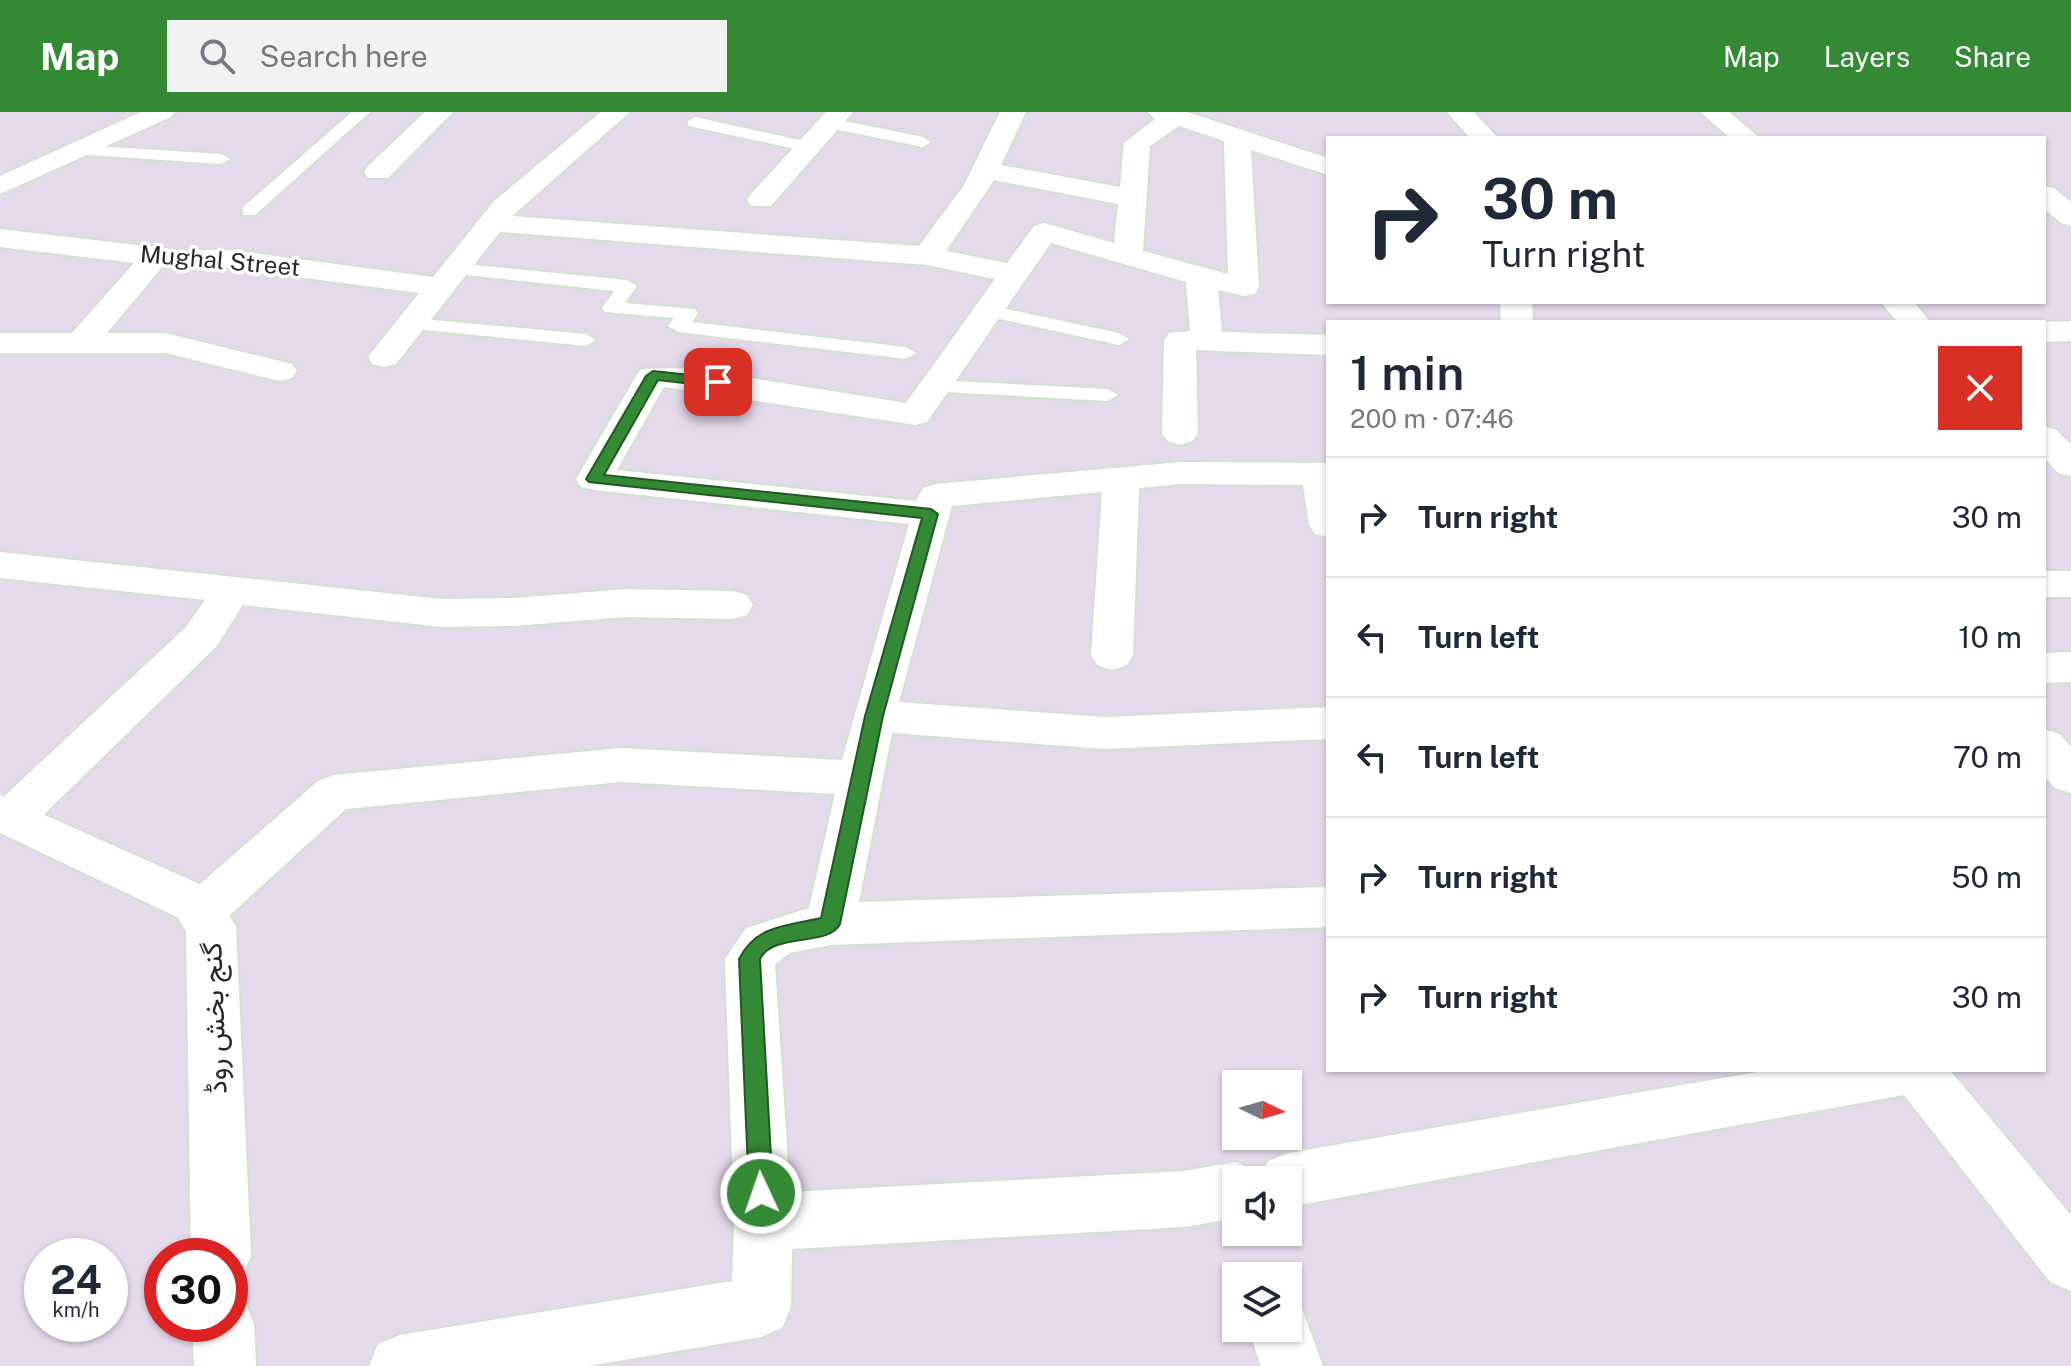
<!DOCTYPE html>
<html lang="en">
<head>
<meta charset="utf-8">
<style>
  body { margin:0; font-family:"Public Sans",Vazirmatn,sans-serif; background:#f2f2f3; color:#1f2937; height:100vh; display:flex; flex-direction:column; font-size:30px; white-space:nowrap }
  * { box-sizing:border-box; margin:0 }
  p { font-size:26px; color:#747a83 }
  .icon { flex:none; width:44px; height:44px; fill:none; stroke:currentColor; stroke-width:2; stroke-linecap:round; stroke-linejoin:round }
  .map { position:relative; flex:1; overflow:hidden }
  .drawer { position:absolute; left:1326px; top:208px; width:720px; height:752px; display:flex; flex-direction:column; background:#fff; border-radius:0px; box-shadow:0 2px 6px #0004 }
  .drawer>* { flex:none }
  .top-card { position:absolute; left:1326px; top:24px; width:720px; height:168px; border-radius:0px; box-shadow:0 2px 6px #0004; background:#fff; color:#1f2937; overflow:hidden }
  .needle { width:52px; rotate:95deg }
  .fabs { position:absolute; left:1222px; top:958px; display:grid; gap:16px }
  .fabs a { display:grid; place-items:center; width:80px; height:80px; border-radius:0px; background:#fff; box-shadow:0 2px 6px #0004; font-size:40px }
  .speed { position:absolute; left:24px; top:1126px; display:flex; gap:16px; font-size:40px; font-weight:700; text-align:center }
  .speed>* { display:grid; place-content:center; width:104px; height:104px; border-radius:50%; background:#fff; box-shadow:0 2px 6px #0004; line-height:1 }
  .speed small { font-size:20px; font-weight:400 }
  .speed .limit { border:12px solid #d22; background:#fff; color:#111 }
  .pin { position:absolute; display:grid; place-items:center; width:68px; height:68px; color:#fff; margin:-34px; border-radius:16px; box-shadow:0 4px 12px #0006 }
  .me { position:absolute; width:88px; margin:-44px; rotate:357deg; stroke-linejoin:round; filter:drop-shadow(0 0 6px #0008) }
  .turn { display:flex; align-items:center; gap:28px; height:168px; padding:0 24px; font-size:36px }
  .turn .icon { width:104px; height:104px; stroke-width:2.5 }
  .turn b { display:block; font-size:56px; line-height:68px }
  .round { display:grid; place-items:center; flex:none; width:84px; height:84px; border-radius:0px; background:#f2f2f3 }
  .overview { display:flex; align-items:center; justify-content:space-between; height:136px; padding:0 24px }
  h1 { font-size:48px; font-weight:600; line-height:60px }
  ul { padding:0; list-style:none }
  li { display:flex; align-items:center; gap:24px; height:120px; padding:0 24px; border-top:2px solid #e0e1e3 }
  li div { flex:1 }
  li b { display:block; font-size:30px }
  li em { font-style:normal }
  header { display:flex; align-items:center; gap:48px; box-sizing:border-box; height:112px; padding:0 40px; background:#348935; color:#fff }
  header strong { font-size:38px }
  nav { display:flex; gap:44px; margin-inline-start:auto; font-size:28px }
  .search { width:560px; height:72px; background:#f2f2f3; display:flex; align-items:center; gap:20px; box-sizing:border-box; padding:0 28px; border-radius:0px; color:#747a83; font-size:30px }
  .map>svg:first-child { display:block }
</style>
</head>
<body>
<header>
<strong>Map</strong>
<div class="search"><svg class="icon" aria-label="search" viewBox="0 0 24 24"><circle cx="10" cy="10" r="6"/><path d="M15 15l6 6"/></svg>Search here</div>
<nav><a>Map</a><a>Layers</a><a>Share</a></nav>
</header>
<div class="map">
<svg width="2071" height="1254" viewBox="0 0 2071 1254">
  <rect width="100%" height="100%" fill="#e5d9ec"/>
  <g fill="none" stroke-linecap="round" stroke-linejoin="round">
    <g stroke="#d1e3ce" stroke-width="4">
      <g id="service">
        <polygon points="352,0 370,0 255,103 243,103 243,95"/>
        <polygon points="695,5 809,30 818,35 809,40 689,14 687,10"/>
        <polygon points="830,6 923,25 931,30 923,35 824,15 824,7"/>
        <polygon points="78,33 221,42 230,47 221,52 72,42 72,34"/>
        <polygon points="455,151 627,168 637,174 625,191 695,197 698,201 692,210 906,235 916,241 906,247 678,220 668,214 674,206 605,200 602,196 614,179 448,161 445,157 448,153"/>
        <polygon points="988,193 1119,221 1129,227 1119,233 981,203 978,199 981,195"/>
        <polygon points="411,206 586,222 596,228 586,234 404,216 401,212 404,208"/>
        <polygon points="936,268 1107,277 1118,283 1107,289 928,279 925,274"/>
      </g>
    </g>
    <g stroke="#d1e3ce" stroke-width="4">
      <g id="minor">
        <polygon points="425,0 453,0 388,66 368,66 364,60 368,54"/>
        <path d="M601 0H630L512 104 919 134 964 73 1000 0H1026L1001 53 1120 75 1124 31 1155 7 1148 0H1187L1328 46V63L1251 38 1259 175 1255 182 1244 184 1218 178 1222 220 1328 223V243L1196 238 1198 322 1192 329 1180 333 1168 329 1162 322 1164 228 1169 221 1190 219 1186 170 1051 131 927 310 915 313 664 275 617 358 916 389 923 376 936 372 1182 350 1328 351V425L1315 422 1309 413 1303 373 1182 372 1139 376 1133 543 1127 553 1112 558 1097 553 1091 543 1102 380 952 394 899 590 1105 605 1328 595V627L1105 637 892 621 859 790 1328 775V815L830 833 790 841 775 852 790 1080 1184 1059 1236 1050 1256 1059 1260 1067 1268 1049 1288 1041 1769 958H1950L2071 1103V1179L2050 1170 1904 983 1288 1095V1068H1236V1106L1184 1115 792 1137 791 1195 782 1216 761 1225 588 1254H369L378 1232 400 1223 732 1169 734 1110 725 847 746 816 809 796 835 682 621 670 346 697 218 814 201 820 184 814 176 800 184 786 318 669 334 663 621 636 842 648 909 412 594 378 581 375 576 367 636 264 641 257 690 256 906 291 995 167 927 153 500 120 396 252 384 255 372 252 368 245 419 181 230 156 163 154 107 221H165L292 252 297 259 292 266 280 269 165 241H0V221H72L134 151 0 135V117L179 138H230L433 165 494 89ZM1179 14 1224 29 1228 162 1143 139 1150 34ZM994 68 1118 92 1114 131 1044 111 1034 114 1007 151 946 139Z"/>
        <polygon points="826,0 853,0 771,94 751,94 747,88 751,82"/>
        <polygon points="1447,0 1474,0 1498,26 1470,26"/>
        <polygon points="1700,0 1729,0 1760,26 1730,26"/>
        <polygon points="2044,74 2054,76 2071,90 2071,114 2061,111 2044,97"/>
        <polygon points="1500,190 1532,190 1533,210 1501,210"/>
        <polygon points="1881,190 1914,190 1930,210 1897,210"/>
        <polygon points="2071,209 2071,229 2044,230 2044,210"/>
        <polygon points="2044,314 2056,318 2071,332 2071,364 2058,361 2044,346"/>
        <polygon points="0,440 442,487 514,486 626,477 733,479 747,483 753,493 747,503 733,507 626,505 514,514 442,515 243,493 216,535 27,719 11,724 0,721 0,688 186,515 205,488 0,466"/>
        <rect x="2044" y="459" width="27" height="26"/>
        <polygon points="2071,540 2071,570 2044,571 2044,541"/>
        <polygon points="2044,617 2060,622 2071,635 2071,681 2055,676 2044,664"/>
        <polygon points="1288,1189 1301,1194 1323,1254 1261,1254 1248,1216 1288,1216"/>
      </g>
    </g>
    <g stroke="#d1e3ce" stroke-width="4">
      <g id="tertiary">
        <polygon points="141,0 175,0 171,5 0,82 0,64"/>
        <polygon points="0,683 211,777 236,814 251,1144 242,1165 230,1170 230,1144 191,1144 186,819 177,805 0,721"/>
        <polygon points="230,1184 245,1190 254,1212 256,1254 194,1254 192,1212 230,1212"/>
      </g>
    </g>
    <use href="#service" fill="#fff" fill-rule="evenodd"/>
    <use href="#minor" fill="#fff" fill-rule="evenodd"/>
    <use href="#tertiary" fill="#fff" fill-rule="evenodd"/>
  </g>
  <path fill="#348935" stroke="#225922" stroke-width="2" d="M653 259 718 266 725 270 718 275 658 268 604 363 931 397 938 402 883 604 840 812C829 835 773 820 760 847L773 1081 769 1089 761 1092 753 1089 749 1081 739 847C756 813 786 814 821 806L865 604 922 406 589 370 586 367 646 264Z"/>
  <g text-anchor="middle" stroke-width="7" stroke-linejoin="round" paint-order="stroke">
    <g font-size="24" fill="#282828" stroke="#fff">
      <text transform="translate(220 149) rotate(5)" y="8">Mughal Street</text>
    </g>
    <g font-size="28" fill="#282828" stroke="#fff">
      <text transform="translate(214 906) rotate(-92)" y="10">گنج بخش روڈ</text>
    </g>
  </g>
</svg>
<div class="fabs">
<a><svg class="needle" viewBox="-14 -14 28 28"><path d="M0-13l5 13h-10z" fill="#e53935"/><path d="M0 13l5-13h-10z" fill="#747a83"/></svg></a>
<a><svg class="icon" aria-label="sound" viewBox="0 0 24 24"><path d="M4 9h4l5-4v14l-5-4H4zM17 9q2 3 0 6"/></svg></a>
<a><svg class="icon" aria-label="layers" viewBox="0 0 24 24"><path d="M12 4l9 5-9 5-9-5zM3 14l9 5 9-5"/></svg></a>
</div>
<div class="speed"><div>24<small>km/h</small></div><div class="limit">30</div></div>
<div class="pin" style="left:718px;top:270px;background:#d93025"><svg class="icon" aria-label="arrive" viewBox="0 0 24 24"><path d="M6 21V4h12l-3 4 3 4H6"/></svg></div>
<svg class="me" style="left:761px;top:1081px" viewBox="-20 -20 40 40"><circle r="17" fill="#348935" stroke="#fff" stroke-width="3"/><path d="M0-11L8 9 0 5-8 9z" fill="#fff"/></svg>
<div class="top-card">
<div class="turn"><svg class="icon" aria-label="right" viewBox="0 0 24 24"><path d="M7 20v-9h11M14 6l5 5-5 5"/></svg><div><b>30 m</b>Turn right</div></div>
</div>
<section class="drawer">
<div class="overview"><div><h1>1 min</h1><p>200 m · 07:46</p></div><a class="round" style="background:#d93025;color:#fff"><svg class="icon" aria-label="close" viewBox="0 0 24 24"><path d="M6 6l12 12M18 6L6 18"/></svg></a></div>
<ul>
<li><svg class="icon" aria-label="right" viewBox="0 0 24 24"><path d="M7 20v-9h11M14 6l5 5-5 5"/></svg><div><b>Turn right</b></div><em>30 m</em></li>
<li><svg class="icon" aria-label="left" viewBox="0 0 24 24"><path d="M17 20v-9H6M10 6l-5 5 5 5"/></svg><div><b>Turn left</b></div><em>10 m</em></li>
<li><svg class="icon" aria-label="left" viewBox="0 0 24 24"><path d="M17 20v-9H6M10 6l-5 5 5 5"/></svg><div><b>Turn left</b></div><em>70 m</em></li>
<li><svg class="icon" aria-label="right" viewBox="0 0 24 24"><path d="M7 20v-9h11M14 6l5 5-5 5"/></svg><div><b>Turn right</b></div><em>50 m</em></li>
<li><svg class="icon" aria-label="right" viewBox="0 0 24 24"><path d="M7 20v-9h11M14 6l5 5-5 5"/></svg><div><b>Turn right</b></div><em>30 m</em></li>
</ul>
</section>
</div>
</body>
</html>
